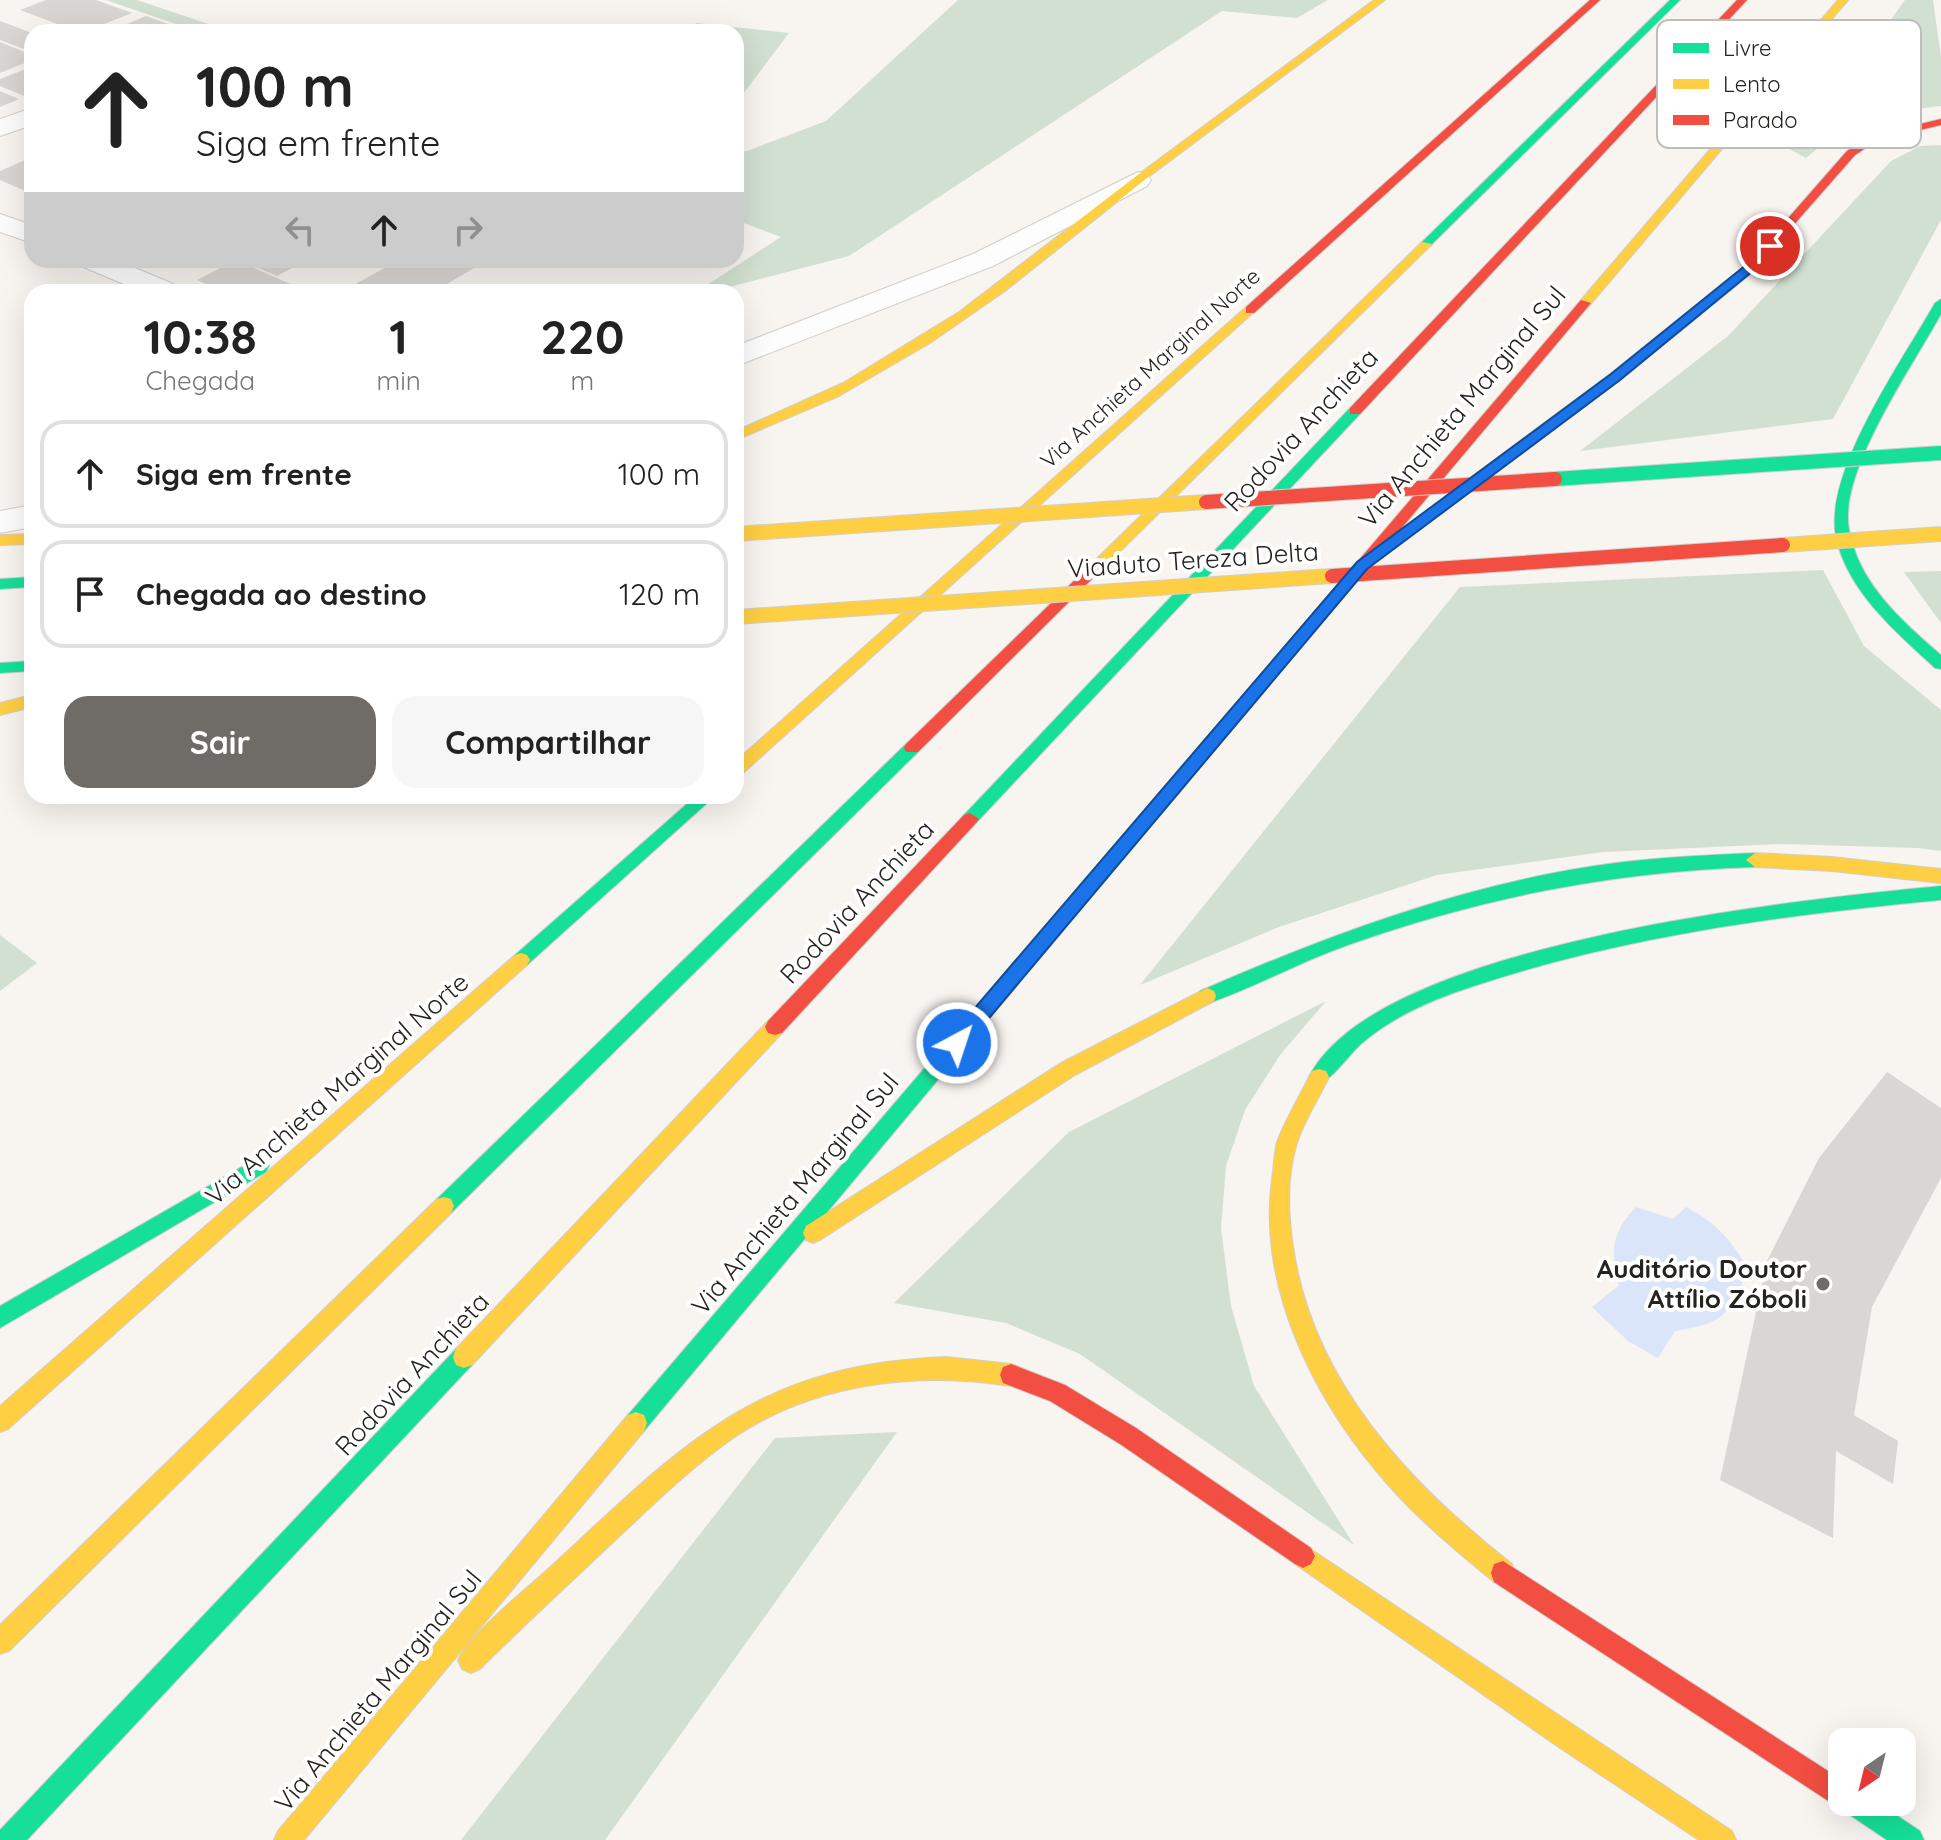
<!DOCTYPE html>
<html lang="pt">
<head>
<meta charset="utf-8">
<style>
  body { margin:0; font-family:Quicksand,sans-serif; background:#f6f6f6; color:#222; height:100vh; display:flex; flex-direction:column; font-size:30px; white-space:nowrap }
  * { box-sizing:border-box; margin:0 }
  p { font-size:26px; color:#767676 }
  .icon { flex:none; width:44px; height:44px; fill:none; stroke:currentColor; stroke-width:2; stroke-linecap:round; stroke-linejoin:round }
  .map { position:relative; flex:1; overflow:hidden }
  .details { position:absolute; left:24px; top:284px; width:720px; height:520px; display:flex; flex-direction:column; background:#fff; border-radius:24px; box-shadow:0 8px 32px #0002 }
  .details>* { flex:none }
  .hud { position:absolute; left:24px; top:24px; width:720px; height:244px; border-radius:24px; box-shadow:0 8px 32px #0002; background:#fff; color:#222; overflow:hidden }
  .needle { width:52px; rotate:215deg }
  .tools { position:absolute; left:1828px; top:1728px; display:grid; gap:16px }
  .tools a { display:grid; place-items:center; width:88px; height:88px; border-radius:16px; background:#fff; box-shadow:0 8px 32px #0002; font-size:40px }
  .pin { position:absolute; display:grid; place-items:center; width:68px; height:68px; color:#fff; margin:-34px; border:4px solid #fff; border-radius:50%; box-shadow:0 2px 8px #0007 }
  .me { position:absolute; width:88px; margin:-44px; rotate:40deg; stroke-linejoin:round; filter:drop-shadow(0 0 6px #0008) }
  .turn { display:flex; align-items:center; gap:28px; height:168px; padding:0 40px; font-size:36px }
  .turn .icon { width:104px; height:104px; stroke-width:2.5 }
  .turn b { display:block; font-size:56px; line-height:68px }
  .lanes { display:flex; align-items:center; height:76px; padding:0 40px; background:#0003; justify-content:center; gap:40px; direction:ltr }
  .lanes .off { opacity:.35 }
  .eta { display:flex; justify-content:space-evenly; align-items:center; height:136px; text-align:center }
  .eta b { font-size:48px; font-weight:700; line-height:56px }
  .action { display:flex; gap:16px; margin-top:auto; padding:16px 40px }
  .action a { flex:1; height:92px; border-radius:24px; background:#6f6c68; color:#fff; font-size:32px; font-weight:700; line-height:92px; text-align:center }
  .action a+a { background:#f6f6f6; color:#222 }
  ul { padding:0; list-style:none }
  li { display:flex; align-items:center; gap:24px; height:108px; margin:0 16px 12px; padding:0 24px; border:4px solid #e0e0e0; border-radius:24px }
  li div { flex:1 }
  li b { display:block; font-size:30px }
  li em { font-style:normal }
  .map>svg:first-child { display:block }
</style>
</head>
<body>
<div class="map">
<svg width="1941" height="1840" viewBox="0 0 1941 1840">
  <rect width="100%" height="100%" fill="#f8f4f0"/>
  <g fill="#d1e0d1">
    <polygon points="106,0 137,0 232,32 199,32"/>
    <polygon points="958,0 1328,0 1297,18 1222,11 849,256 725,288 696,292 781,237 736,220 736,152 747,151 826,121"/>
    <path d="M1905 0H1933L1941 57V106C1883 113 1852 119 1806 158L1789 149 1831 103Z"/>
    <polygon points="696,23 789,33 737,102 736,32 688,32"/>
    <polygon points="1941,145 1941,220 1833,419 1580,451 1728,336 1891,161 1920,146"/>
    <polygon points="1823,570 1864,646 1941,710 1941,851 1918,848 1782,844 1603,852 1437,875 1279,927 1140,985 1460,587"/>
    <polygon points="1941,571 1941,623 1904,572"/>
    <polygon points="0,935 37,963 0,991"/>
    <polygon points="1326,1001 1280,1055 1245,1110 1226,1166 1221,1228 1231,1306 1254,1386 1354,1545 1080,1354 1006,1323 894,1303 1069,1132"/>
    <polygon points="897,1432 605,1840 461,1840 775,1438"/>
  </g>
  <path fill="#dae5f9" d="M1636 1207 1673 1219 1686 1207C1718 1224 1729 1238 1748 1268 1730 1315 1725 1323 1675 1331L1658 1358 1628 1341 1592 1307 1619 1285C1610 1252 1611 1233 1636 1207Z"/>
  <g fill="#dad6d3">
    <polygon points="46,0 96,0 132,13 84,32 66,27 75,32 43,32 60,25 20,10"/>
    <polygon points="146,16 190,32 108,32"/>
    <polygon points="0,21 32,33 32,52 0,40"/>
    <polygon points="0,42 32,55 32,60 0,73"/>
    <polygon points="29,68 32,69 32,93 24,96 0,86 0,79"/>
    <polygon points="0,91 19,99 0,107"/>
    <polygon points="30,158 32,194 0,180 0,171"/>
    <polygon points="236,260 293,285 281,292 224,292 197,280"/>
    <polygon points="239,260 307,260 277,276"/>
    <polygon points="399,260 483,260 486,261 433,292 341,292"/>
    <polygon points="1887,1072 1941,1108 1941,1178 1872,1307 1854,1415 1898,1441 1893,1484 1836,1451 1833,1538 1720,1480 1767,1261 1819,1158"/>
  </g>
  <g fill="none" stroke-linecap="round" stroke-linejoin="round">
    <g stroke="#d2cfcc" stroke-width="2">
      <g id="street">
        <polygon points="32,108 32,125 0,136 0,119"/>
        <polygon points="1138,172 1147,174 1151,180 1147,186 993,266 736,366 736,346 973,254"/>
        <polygon points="0,214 32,225 32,243 0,232"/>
        <polygon points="77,260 116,260 178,286 183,292 143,292 81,266"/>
        <polygon points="32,505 32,527 0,533 0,511"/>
      </g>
    </g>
    <g stroke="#d2cfcc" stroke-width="2">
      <g id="fast">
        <polygon points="1670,0 1680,0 1430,246 1422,246 1422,242"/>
        <polygon points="1762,248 1772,250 1754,271 1620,380 1452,505 1442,505 1442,499 1610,374 1746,265"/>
        <path d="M1941 299V314C1913 365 1847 460 1848 518 1848 532 1853 546 1858 559 1875 598 1910 628 1941 655V669L1935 668C1897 633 1847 591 1836 537 1823 472 1903 360 1935 303Z"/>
        <polygon points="1355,407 1362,411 1360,414 976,823 964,823 961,819 964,815 1350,408"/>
        <polygon points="32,577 32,587 0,589 0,579"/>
        <polygon points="32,661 32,671 0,673 0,663"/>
        <polygon points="912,742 920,748 918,752 451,1213 444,1215 437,1213 434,1206 437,1199 906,744"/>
        <polygon points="696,796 715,796 527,965 515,965 512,960 515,955"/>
        <path d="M1755 853 1764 860 1755 867C1612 872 1483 897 1348 945 1300 962 1255 987 1207 1004L1200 1001 1198 996 1200 991C1333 933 1470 882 1615 863 1661 857 1708 855 1755 853Z"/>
        <path d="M1941 886V900C1783 915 1625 936 1474 986 1434 999 1393 1016 1361 1044 1348 1055 1328 1088 1312 1083L1309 1077C1375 943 1802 899 1941 886Z"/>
        <polygon points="1064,910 1070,912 1073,917 1070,922 644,1431 636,1434 628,1431 625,1423 628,1415 1058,912"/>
        <polygon points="259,1157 266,1160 269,1166 266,1172 0,1328 0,1306"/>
        <polygon points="464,1346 472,1349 475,1357 472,1365 27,1840 0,1840 0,1830 456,1349"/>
        <polygon points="1842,1797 1842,1802 1877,1802 1920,1831 1924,1840 1887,1840 1844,1811 1840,1802"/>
      </g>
    </g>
    <g stroke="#d2cfcc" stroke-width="2">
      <g id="slow">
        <polygon points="1374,0 1385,0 1147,178 1005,291 930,343 839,396 736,440 736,431 843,383 959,312 1139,174"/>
        <polygon points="1838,0 1848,0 1589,306 1581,306 1581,300"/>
        <polygon points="1422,242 1432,244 1092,579 1082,579 1082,573"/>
        <polygon points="1246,307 1256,310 742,774 736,776 736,761"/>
        <polygon points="32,534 32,544 0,545 0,535"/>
        <polygon points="1288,648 1293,649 1296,653 1293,657 1070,922 1058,922 1055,917 1058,912 1283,649"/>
        <polygon points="32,695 32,707 0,715 0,703"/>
        <polygon points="1755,853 1832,857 1941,869 1941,883 1832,871 1755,867 1746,860"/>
        <polygon points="521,953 527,955 530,960 527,965 8,1429 0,1432 0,1406 515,955"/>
        <polygon points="1207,988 1214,991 1216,996 1214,1001 1075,1075 820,1240 813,1243 806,1240 803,1233 806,1226 1061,1063"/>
        <polygon points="775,1019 782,1021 785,1027 782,1033 472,1365 464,1368 456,1365 453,1357 456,1349 768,1021"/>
        <path d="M1319 1069 1326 1071 1329 1077C1319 1098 1304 1121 1297 1143 1287 1175 1288 1214 1293 1246 1312 1381 1409 1483 1512 1564L1515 1573 1512 1582 1503 1585 1494 1582C1458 1552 1422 1523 1391 1488 1317 1406 1257 1290 1272 1179 1274 1167 1274 1153 1277 1142 1286 1118 1301 1094 1312 1071Z"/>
        <polygon points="444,1197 451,1199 454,1206 451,1213 9,1651 0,1654 0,1625 437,1199"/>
        <path d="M946 1357 1011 1364 1019 1367 1022 1375 1019 1383 1011 1386C918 1371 816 1383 736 1436 691 1467 652 1506 612 1543 568 1585 523 1626 480 1669L471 1673 462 1669 458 1660C469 1635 525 1590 547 1570 680 1448 753 1364 946 1357Z"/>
        <polygon points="636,1412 644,1415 647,1423 644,1431 304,1840 274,1840 278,1831 628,1415"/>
        <polygon points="1303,1544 1732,1831 1736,1840 1699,1840 1563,1750 1295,1564 1291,1556 1295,1548"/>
      </g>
    </g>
    <g stroke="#d2cfcc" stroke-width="2">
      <g id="jam">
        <polygon points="1590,0 1600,0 1254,313 1246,313 1246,307"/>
        <polygon points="1737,0 1747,0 1360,414 1350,414 1350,408"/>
        <polygon points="1941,119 1941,125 1878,140 1855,155 1770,252 1762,252 1762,248 1847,151 1870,136"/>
        <polygon points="1581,300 1591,303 1293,657 1283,657 1280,653 1283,649"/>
        <polygon points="1087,571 1094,576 1092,579 918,752 906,752 904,748 906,744 1082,573"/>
        <polygon points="970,813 979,819 976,823 782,1033 775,1035 768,1033 765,1027 768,1021 964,815"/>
        <polygon points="1011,1364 1065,1385 1136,1428 1311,1548 1315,1556 1311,1564 1303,1568 1295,1564 1120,1444 1050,1401 1003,1383 1000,1375 1003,1367"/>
        <polygon points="1503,1561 1842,1780 1842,1802 1852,1802 1851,1804 1842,1808 1833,1804 1494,1582 1491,1573 1494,1564"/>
      </g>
    </g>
    <use href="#street" fill="#fefdfd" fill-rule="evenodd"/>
    <use href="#fast" fill="#16e098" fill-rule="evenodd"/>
    <use href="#slow" fill="#ffcf43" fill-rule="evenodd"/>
    <use href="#jam" fill="#f24e42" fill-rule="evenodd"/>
    <g stroke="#d2cfcc" stroke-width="16" stroke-linecap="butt">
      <polyline id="fast-bridge" points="1555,479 1941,453"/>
    </g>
    <g stroke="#d2cfcc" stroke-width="16" stroke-linecap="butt">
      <g id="slow-bridge">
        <polyline points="736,534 1206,502"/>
        <polyline points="1783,545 1941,534"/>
        <polyline points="736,617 1332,576"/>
      </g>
    </g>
    <g stroke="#d2cfcc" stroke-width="16" stroke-linecap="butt">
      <g id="jam-bridge">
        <polyline points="1206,502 1555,479"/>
        <polyline points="1332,576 1783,545"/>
      </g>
    </g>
    <use href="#fast-bridge" stroke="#16e098" stroke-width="14"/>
    <use href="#slow-bridge" stroke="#ffcf43" stroke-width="14"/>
    <use href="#jam-bridge" stroke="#f24e42" stroke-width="14"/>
  </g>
  <polygon fill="#1a73e8" stroke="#114b97" stroke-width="2" points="1766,244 1776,246 1754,270 1620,380 1367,569 963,1049 950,1049 947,1043 950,1037 1357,562 1611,374 1746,265"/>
  <circle fill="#6f6c68" stroke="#fff" stroke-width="3" cx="1823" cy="1284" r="8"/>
  <g text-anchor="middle" stroke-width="8" stroke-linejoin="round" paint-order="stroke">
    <g font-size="22" fill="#25231f" stroke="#fff">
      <text transform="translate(1150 368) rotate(-42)" y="8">Via Anchieta Marginal Norte</text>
    </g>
    <g font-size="26" fill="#25231f" stroke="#fff">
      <text transform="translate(1462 407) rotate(-50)" y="9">Via Anchieta Marginal Sul</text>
      <text transform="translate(1301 430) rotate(-47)" y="9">Rodovia Anchieta</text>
      <text transform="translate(1193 560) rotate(-4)" y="9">Viaduto Tereza Delta</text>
      <text transform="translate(857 902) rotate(-47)" y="9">Rodovia Anchieta</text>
      <text transform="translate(337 1089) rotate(-41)" y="9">Via Anchieta Marginal Norte</text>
      <text transform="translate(795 1194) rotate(-50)" y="9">Via Anchieta Marginal Sul</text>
      <text transform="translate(412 1374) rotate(-47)" y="9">Rodovia Anchieta</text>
      <text transform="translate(378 1691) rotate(-50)" y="9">Via Anchieta Marginal Sul</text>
    </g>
    <g font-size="26" font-weight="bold" fill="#25231f" stroke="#fff" text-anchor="end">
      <text x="1807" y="1278">Auditório Doutor<tspan x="1807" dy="30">Attílio Zóboli</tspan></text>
    </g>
  </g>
  <rect x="1657" y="20" width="264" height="128" rx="12" fill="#fff" stroke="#bebdbc" stroke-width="2"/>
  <rect x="1673" y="43" width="36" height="10" fill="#16e098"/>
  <rect x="1673" y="79" width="36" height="10" fill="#ffcf43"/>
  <rect x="1673" y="115" width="36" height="10" fill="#f24e42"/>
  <g font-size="22" fill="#25231f">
    <text x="1723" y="56">Livre</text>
    <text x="1723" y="92">Lento</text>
    <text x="1723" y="128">Parado</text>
  </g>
</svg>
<div class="tools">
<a><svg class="needle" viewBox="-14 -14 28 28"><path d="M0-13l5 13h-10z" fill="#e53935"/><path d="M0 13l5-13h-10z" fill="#767676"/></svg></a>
</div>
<div class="pin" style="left:1770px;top:246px;background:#d93025"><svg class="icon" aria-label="arrive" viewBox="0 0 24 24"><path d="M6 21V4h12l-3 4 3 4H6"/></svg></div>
<svg class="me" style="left:957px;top:1043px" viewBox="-20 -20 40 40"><circle r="17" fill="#1a73e8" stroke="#fff" stroke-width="3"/><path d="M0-11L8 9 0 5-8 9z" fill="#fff"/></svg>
<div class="hud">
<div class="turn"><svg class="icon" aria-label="ahead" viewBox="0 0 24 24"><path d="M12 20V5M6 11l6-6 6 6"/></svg><div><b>100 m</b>Siga em frente</div></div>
<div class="lanes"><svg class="icon off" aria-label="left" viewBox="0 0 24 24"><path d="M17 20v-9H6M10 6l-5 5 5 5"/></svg><svg class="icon" aria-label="ahead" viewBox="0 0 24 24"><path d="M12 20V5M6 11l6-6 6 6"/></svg><svg class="icon off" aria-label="right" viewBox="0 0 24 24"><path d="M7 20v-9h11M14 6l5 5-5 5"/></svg></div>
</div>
<section class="details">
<div class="eta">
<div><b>10:38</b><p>Chegada</p></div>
<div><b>1</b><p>min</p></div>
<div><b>220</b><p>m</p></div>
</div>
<ul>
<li><svg class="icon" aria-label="ahead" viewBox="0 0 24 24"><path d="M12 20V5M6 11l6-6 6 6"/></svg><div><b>Siga em frente</b></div><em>100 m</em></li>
<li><svg class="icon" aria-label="arrive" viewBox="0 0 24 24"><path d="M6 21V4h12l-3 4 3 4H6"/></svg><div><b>Chegada ao destino</b></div><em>120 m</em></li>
</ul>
<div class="action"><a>Sair</a><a>Compartilhar</a></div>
</section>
</div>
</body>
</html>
